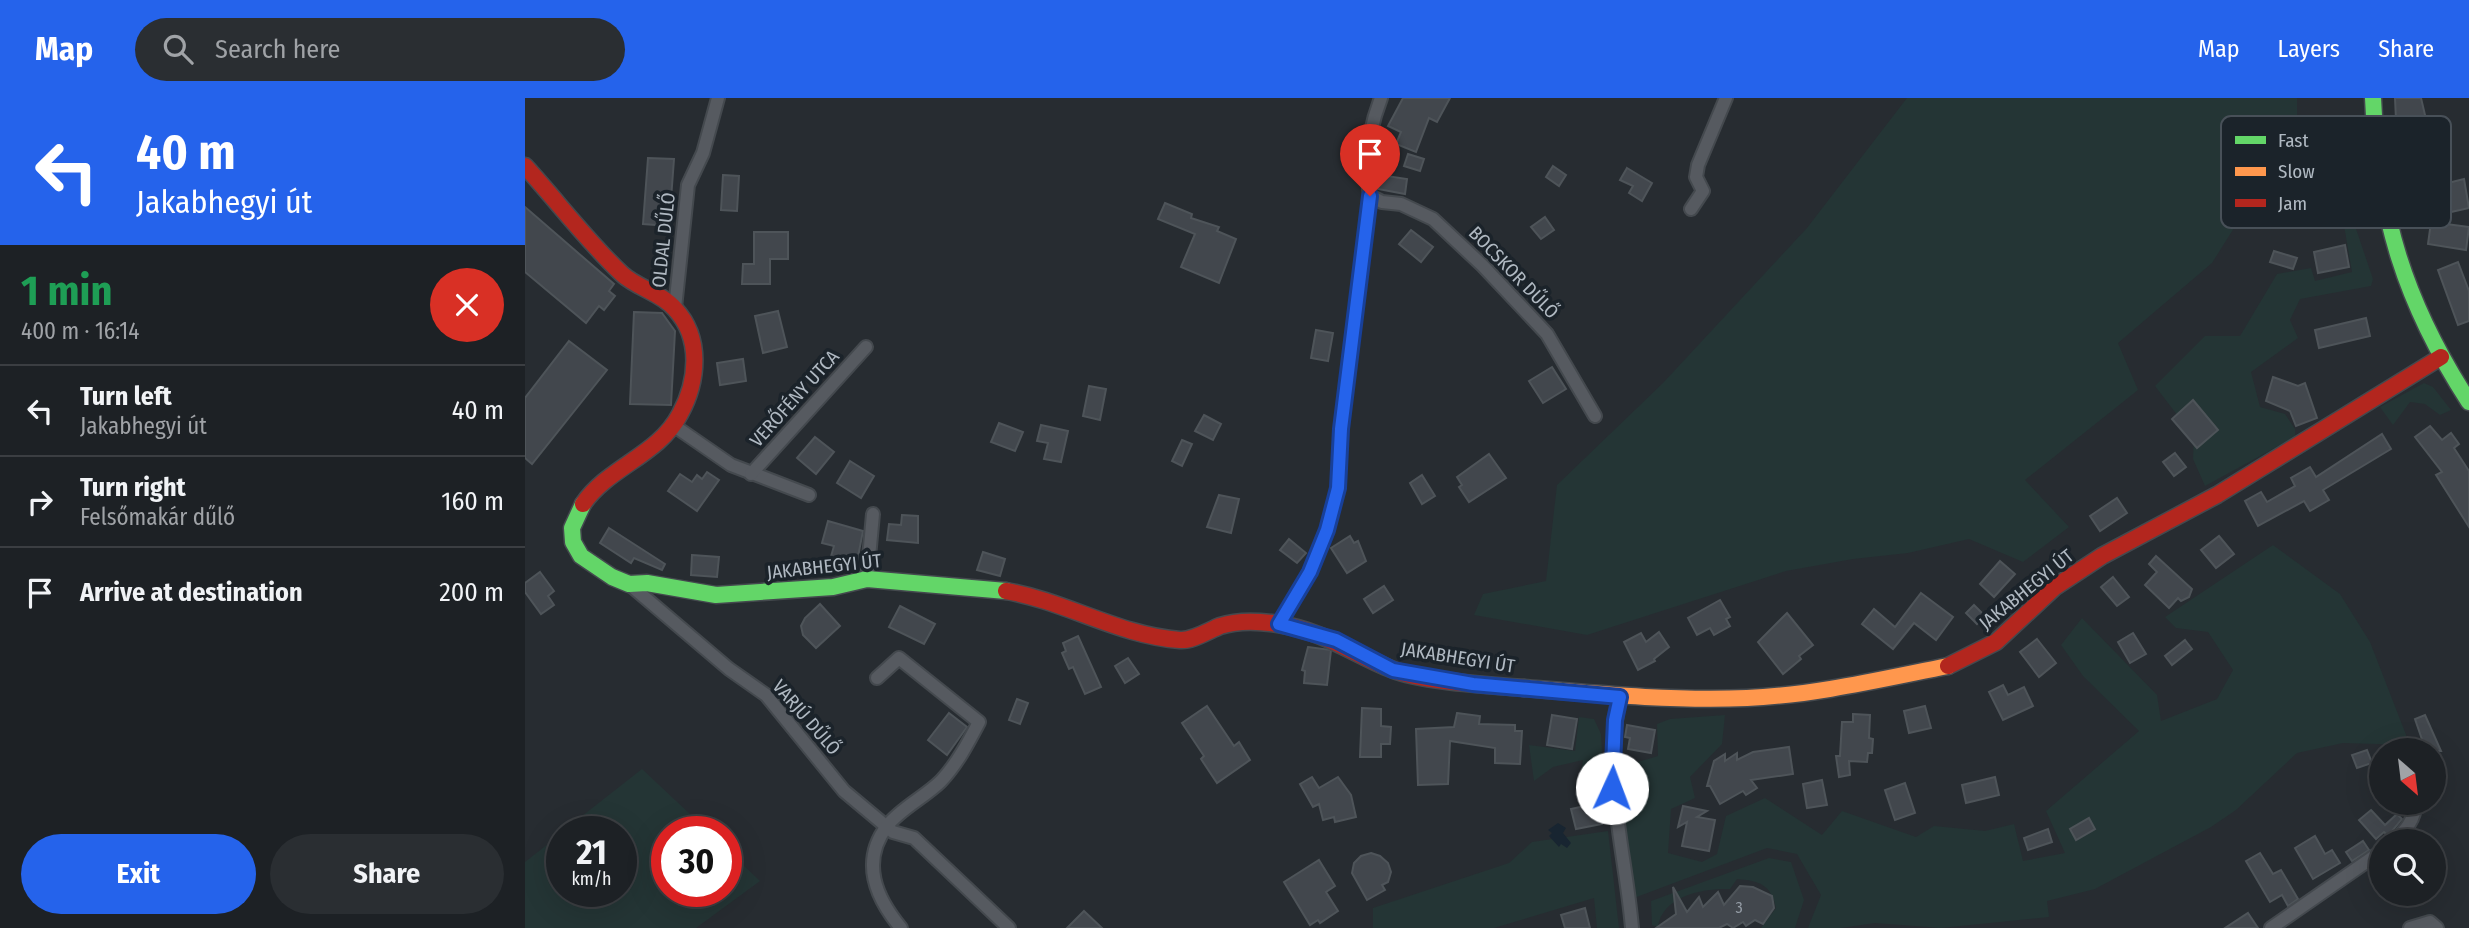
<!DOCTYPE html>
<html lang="en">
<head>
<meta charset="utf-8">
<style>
  body { margin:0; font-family:"Fira Sans Condensed",sans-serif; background:#2a2e32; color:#f1f3f6; height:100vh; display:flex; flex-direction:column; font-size:26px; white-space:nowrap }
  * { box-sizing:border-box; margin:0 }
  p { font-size:23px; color:#a0a3a7 }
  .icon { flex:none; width:38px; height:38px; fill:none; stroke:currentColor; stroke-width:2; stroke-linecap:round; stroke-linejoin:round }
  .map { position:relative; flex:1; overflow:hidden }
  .sheet { display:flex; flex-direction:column; background:#1d2125; width:525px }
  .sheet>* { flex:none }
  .guide { background:#2563eb; color:#fff; overflow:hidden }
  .needle { width:46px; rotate:152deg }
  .controls { position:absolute; left:1844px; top:640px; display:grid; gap:14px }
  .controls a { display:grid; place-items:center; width:77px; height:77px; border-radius:50%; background:#1d2125; box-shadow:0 7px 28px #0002,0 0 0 2px #3b3e42; font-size:35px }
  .speed { position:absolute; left:21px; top:718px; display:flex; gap:14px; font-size:35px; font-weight:700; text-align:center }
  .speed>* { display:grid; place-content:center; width:91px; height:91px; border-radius:50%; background:#1d2125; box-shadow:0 7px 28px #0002,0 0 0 2px #3b3e42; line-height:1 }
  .speed small { font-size:18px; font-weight:400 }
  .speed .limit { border:10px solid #d22; background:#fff; color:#111 }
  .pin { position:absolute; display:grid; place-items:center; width:60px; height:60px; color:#fff; margin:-72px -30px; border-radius:50% 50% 50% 0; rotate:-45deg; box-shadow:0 0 7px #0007 }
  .pin .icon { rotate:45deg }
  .me { position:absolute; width:77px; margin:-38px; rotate:2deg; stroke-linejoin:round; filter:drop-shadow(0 0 5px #0008) }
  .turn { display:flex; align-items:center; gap:24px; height:147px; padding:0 21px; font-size:32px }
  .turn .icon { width:91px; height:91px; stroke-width:2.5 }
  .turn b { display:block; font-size:49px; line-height:60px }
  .round { display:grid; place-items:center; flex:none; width:74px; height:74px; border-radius:37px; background:#2a2e32 }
  .overview { display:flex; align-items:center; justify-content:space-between; height:119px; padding:0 21px }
  h1 { font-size:42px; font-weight:700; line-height:52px; color:#1e9e55 }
  .primary-button { display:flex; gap:14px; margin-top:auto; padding:14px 21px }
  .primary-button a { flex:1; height:80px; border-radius:42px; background:#2563eb; color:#fff; font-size:28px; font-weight:700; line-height:80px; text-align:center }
  .primary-button a+a { background:#2a2e32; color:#f1f3f6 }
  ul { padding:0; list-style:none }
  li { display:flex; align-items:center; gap:21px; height:91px; padding:0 21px; border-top:2px solid #3b3e42 }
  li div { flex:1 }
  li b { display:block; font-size:26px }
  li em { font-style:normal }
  header { display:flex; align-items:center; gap:42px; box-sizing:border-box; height:98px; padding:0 35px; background:#2563eb; color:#fff }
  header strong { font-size:33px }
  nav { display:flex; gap:38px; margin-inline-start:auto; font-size:24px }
  .search { width:490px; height:63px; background:#2a2e32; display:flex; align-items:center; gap:18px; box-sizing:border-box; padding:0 24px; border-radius:38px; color:#a0a3a7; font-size:26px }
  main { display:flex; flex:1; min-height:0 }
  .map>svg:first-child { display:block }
</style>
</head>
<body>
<header>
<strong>Map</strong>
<div class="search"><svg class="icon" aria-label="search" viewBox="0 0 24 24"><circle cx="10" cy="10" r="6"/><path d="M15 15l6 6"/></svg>Search here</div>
<nav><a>Map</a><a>Layers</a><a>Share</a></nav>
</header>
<main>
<section class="sheet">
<div class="guide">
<div class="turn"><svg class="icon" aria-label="left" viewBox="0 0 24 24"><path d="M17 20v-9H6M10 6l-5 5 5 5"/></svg><div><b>40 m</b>Jakabhegyi út</div></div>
</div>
<div class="overview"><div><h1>1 min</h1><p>400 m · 16:14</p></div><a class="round" style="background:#d93025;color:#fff"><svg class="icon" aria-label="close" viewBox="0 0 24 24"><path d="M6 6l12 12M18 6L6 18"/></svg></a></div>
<ul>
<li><svg class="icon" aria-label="left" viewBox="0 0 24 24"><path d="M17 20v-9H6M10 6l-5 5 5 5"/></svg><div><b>Turn left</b><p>Jakabhegyi út</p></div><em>40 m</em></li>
<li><svg class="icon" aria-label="right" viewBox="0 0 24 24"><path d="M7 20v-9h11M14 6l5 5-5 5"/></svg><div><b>Turn right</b><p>Felsőmakár dűlő</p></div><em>160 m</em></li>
<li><svg class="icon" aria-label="arrive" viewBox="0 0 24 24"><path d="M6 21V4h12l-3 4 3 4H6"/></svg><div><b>Arrive at destination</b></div><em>200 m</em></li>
</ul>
<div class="primary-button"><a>Exit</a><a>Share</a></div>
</section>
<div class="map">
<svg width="1944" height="830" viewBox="0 0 1944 830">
  <rect width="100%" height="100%" fill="#272c31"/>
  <g fill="#243535">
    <polygon points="1382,0 1772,0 1772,60 1761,94 1716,119 1687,165 1593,245 1613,292 1500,382 1544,429 1498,464 1444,441 1383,455 1328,461 1261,473 1062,537 949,517 958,496 1021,483 1032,387 1138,285 1282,130"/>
    <polygon points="1811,72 1848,181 1846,188 1775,201 1765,222 1773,240 1726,274 1735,309 1760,316 1770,331 1770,339 1680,388 1668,361 1669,339 1630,288 1680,238 1715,238 1752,176 1786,170 1790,183 1827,174 1816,110 1794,88 1793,76"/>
    <polygon points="1899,285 1908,289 1926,312 1915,317 1900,306 1885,304 1868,327 1855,309"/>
    <polygon points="1748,447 1815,496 1845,544 1885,647 1818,645 1772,655 1711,712 1686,729 1570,791 1522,803 1524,819 1416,830 1350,825 1316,830 1283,830 1296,797 1272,756 1242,750 1109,800 1104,791 1091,655 1106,666 1133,658 1132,626 1145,621 1200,617 1197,646 1165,679 1170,700 1146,711 1143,755 1177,764 1192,756 1201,718 1240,700 1297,737 1317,713 1391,739 1409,728 1460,733 1489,726 1498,763 1540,755 1521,713 1614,633 1558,578 1536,547 1557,520 1632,597 1636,623 1692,601 1708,572 1683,534 1651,530 1640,519"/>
    <polygon points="1054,619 1069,621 1076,636 1079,689 1052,700 1058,662 1028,669 1009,683 1004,647 1050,653"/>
    <polygon points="117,671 183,733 142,733 142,793 201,793 201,751 235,783 171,830 0,830 0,764 37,735 37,793 96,793 96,733 38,733"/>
    <polygon points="1083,733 1094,830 1072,830 1069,800 969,830 848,830 848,810 984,765 1007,744"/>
    <path d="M1244 760 1266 764 1279 802 1270 830H1236L1251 810C1246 786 1234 783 1212 781L1205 791C1178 790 1137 798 1133 829L1127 827 1126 803Z"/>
  </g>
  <polygon fill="#182531" points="1033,725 1041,730 1038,735 1046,745 1042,750 1036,746 1034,749 1024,738 1027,735 1023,732"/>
  <g fill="#42474d" stroke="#4e5459" stroke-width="2">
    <polygon points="878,0 925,0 912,24 904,20 891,54 871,46 876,34 863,28"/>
    <polygon points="1870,0 1896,0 1912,68 1876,75 1866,23 1871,22"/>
    <polygon points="883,56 899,61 895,73 879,68"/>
    <polygon points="123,60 149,61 144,128 118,126"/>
    <polygon points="1028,68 1041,77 1034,88 1021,79"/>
    <polygon points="1102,70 1127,85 1117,103 1104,95 1108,88 1095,82"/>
    <polygon points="198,77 214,78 212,113 196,112"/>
    <polygon points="855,77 882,81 880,96 853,91"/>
    <polygon points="1939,81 1944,110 1926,114 1919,86"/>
    <polygon points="640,105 667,116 666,120 694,129 692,133 711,141 694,185 656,169 670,136 633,121"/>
    <polygon points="0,109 89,186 84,193 90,198 79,212 74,208 61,225 0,174"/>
    <polygon points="1020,119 1029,132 1016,141 1006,129"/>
    <polygon points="1906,124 1944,129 1941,152 1903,146"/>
    <polygon points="886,132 908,149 896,164 874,146"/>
    <polygon points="229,134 263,134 263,161 245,161 245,186 217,186 218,166 229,166"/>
    <polygon points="1820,147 1824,169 1793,175 1789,154"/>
    <polygon points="1749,153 1772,160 1768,171 1745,164"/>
    <polygon points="1933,164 1944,193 1944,223 1933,227 1913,172"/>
    <polygon points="253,213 262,249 238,255 230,218"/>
    <polygon points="109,214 137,215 150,233 146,307 105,306"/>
    <polygon points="1841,220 1845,238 1794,250 1790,232"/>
    <polygon points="791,232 808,235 803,263 786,260"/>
    <polygon points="44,243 82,272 7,366 0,360 0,300"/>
    <polygon points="218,261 221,283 195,287 192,265"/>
    <polygon points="1027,269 1041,291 1018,305 1004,283"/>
    <polygon points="1748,279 1773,288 1780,285 1792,320 1771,328 1765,313 1741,303"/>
    <polygon points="564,288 581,291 575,322 558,318"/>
    <polygon points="1668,302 1693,332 1672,350 1647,321"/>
    <polygon points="679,317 696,326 688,342 670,333"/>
    <polygon points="474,325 498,334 490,353 466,344"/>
    <polygon points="516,327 543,333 536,364 519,361 523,345 512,343"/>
    <polygon points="1905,328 1917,342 1926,335 1934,346 1929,350 1944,373 1944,429 1911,377 1917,374 1890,339"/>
    <polygon points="1857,336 1866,351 1798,392 1804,402 1785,413 1779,403 1733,428 1720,403 1736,394 1742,404 1770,388 1766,380 1785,369 1791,379"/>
    <polygon points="290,339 309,354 291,376 272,360"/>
    <polygon points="657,342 667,346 657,368 647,363"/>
    <polygon points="1650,355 1661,369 1649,378 1638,364"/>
    <polygon points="964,356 981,380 944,404 934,389 937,387 932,379"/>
    <polygon points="325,363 349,378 336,400 312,385"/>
    <polygon points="182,374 194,382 172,413 143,393 155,376 167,384 172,377 177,381"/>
    <polygon points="897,377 910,398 897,406 885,385"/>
    <polygon points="694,397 714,401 706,435 682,429"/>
    <polygon points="1592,400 1602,415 1575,433 1565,418"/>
    <polygon points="377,417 393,418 393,445 362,442 364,426 376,427"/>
    <polygon points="303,423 338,433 331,469 305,462 309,448 297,445"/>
    <polygon points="84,430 140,466 137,472 109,460 106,465 75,445"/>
    <polygon points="825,438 829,445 833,443 841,463 822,475 806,450"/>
    <polygon points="1694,438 1709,456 1691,470 1676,452"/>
    <polygon points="764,441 781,455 772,465 755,452"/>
    <polygon points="458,454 480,461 475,478 452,472"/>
    <polygon points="167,457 194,459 192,479 166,477"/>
    <polygon points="1631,458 1667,491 1664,499 1656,503 1653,500 1644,510 1620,487 1632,474 1624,466"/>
    <polygon points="1475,463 1490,476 1469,499 1455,486"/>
    <polygon points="15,474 29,493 23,498 29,507 16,516 0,494 0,485"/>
    <polygon points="1588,479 1604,499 1592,508 1576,489"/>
    <polygon points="859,488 868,502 848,515 839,501"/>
    <polygon points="1396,495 1428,519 1411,542 1389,525 1368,551 1337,526 1349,511 1370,529"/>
    <polygon points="1195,502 1205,519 1201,521 1205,528 1189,537 1185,530 1172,537 1163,520"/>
    <polygon points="295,506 315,528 291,550 278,537 276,528 280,520"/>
    <polygon points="1449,507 1460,518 1452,526 1441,515"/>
    <polygon points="375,508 410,526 399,546 364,529"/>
    <polygon points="1262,515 1288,547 1274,558 1276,561 1258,576 1233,544"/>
    <polygon points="1134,534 1144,549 1129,561 1130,563 1113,572 1099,544 1116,535 1121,544"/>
    <polygon points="1608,535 1621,556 1605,565 1593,544"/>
    <polygon points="553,538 576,589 560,596 548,569 544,571 537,555 541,553 538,545"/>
    <polygon points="1512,541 1531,565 1514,579 1495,554"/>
    <polygon points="1660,542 1667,551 1647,567 1640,558"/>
    <polygon points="783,549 806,552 802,587 779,585 780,573 777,572"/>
    <polygon points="603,560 614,576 600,585 590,568"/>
    <polygon points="1478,587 1483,597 1499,589 1508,608 1478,622 1464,594"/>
    <polygon points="492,601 503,605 495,626 484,622"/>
    <polygon points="682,608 709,648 714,644 725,662 692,685 676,661 679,658 657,625"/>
    <polygon points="1400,608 1406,630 1384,635 1379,613"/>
    <polygon points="837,610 856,611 856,628 866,629 865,646 856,646 856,659 835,659"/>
    <polygon points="424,615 442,629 422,657 403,642"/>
    <polygon points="932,615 955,618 954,626 990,627 990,633 997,633 995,666 970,665 970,650 925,643 923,686 893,687 891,631 929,629"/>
    <polygon points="1328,616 1345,617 1344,640 1348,641 1347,655 1343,655 1342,664 1324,663 1325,677 1314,679 1311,658 1315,658 1317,624 1328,624"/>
    <polygon points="1027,617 1052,621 1047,651 1022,647"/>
    <polygon points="1900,617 1916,653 1901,653 1890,621"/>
    <polygon points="1102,627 1130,632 1126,655 1103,651 1105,640 1100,639"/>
    <polygon points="1264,649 1268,676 1226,682 1232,690 1221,697 1218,693 1195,706 1185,688 1182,688 1189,663 1200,656 1200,663 1212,655 1212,662 1228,654"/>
    <polygon points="1842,652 1847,665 1832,670 1827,657"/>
    <polygon points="787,679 794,690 813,679 826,697 831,719 810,724 809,719 798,722 794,706 788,709 775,686"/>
    <polygon points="1470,679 1474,697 1441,705 1437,687"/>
    <polygon points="1297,682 1302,707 1282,710 1278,686"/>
    <polygon points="1380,685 1390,715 1370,722 1360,692"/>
    <polygon points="1073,705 1077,726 1051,731 1046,711"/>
    <polygon points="1158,708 1182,713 1172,719 1190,722 1184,753 1157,748 1162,724 1153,729"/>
    <polygon points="1846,712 1860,727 1872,716 1877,721 1863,738 1859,734 1851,741 1834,722"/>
    <polygon points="1564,720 1570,731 1551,742 1545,731"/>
    <polygon points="1523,731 1527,744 1503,752 1499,740"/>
    <polygon points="1790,738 1800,756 1807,752 1815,765 1788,781 1770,750"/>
    <polygon points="1838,743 1844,752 1827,763 1821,754"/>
    <polygon points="846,755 855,758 863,765 866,774 863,784 857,787 860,792 842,802 827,775 829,765 836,758"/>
    <polygon points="1735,755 1748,776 1756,772 1773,801 1763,808 1757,797 1745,804 1721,763"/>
    <polygon points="794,762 810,788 801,794 813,813 795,825 793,822 785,827 759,784"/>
    <polygon points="1215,788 1228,789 1247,798 1249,810 1238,826 1230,822 1221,828 1218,824 1208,830 1202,826 1194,830 1131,830 1151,816 1148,789 1162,814 1174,799 1178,809 1193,794 1199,807"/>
    <polygon points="156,793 188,793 166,808"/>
    <polygon points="1060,810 1065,830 1040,830 1036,817"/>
    <polygon points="559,813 577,830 542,830"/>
    <polygon points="1723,815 1733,830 1700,830"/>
  </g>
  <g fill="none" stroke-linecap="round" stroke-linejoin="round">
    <g stroke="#44494e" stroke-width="16">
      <g id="street">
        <polyline points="845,98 857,104 876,106 908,121 958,168 1022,236 1070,318"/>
        <polyline points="1166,111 1178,93 1171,79 1173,67 1201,0"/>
        <polyline points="150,210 163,87 178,55 193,0"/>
        <polyline points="148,327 206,367 284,397"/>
        <polyline points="226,376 341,249"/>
        <polyline points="342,481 348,416"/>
        <polyline points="104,486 204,571 241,597 319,693 368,734 389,740 484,830"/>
        <path d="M754 526 785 474 802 432 813 390 816 331 845 98C839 65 844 31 856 0"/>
        <path d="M352 580 374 560 454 624C443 645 432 666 416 683 400 699 376 710 362 728 335 764 351 800 376 830"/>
        <path d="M1095 599C1077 682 1100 749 1107 830"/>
        <polyline points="1876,649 1877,653"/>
        <path d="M1869 744C1879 734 1891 721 1890 705"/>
        <polyline points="1746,830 1857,753"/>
        <polyline points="1885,830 1905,824 1912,830"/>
      </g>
    </g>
    <g stroke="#44494e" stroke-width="19">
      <g id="fast">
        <path d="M1848 0C1853 118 1880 205 1944 304"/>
        <polyline points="58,406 47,430 48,444 56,458 87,479 104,486 122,485 191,497 308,489 342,481 481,493"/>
      </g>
    </g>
    <g stroke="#44494e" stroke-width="19">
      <path id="slow" d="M999 590C1073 596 1148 603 1222 600 1290 597 1357 581 1423 568"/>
    </g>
    <g stroke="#44494e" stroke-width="19">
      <g id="jam">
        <path d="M0 68C32 103 62 143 97 176 112 190 137 195 150 211 177 240 173 283 155 316 134 357 83 369 58 406"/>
        <path d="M481 493C540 503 595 538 655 542 667 543 683 533 695 528 713 522 734 523 753 526 799 533 826 555 866 571 898 584 963 587 999 590"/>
        <polyline points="1423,568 1471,544 1530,489 1577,458 1692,397 1916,259"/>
      </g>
    </g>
    <use href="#street" stroke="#565a60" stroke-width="12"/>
    <use href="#fast" stroke="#63d668" stroke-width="16"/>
    <use href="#slow" stroke="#ff974d" stroke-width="16"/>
    <use href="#jam" stroke="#b3261e" stroke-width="16"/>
  </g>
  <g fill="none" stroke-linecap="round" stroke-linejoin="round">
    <g stroke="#184099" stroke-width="18">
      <polyline id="route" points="845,98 816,331 813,390 802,432 785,474 754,526 811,542 868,572 948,586 1095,599 1090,622 1087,690"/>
    </g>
    <use href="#route" stroke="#2563eb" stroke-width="12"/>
  </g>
  <g text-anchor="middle" stroke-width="7" stroke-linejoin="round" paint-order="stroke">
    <g font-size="16" fill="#949ca5">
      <text x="1214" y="815">3</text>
    </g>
    <g font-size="19" fill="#b0b9c2" stroke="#1b232a">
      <text transform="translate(138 142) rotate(-84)" y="7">OLDAL DŰLŐ</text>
      <text transform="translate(989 174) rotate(46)" y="7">BOCSKOR DŰLŐ</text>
      <text transform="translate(269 300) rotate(-48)" y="7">VERŐFÉNY UTCA</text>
      <text transform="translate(299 468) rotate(-6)" y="7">JAKABHEGYI ÚT</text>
      <text transform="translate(1501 491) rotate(-39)" y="7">JAKABHEGYI ÚT</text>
      <text transform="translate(933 559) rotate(9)" y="7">JAKABHEGYI ÚT</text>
      <text transform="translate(282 619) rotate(49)" y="7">VARJÚ DŰLŐ</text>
    </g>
  </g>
  <rect x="1696" y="18" width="230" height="112" rx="10" fill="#1b232a" stroke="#485058" stroke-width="2"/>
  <rect x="1710" y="38" width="31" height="8" fill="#63d668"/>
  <rect x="1710" y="69" width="31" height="9" fill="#ff974d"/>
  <rect x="1710" y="101" width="31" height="8" fill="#b3261e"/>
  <g font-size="19" fill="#b0b9c2">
    <text x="1753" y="49">Fast</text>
    <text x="1753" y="80">Slow</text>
    <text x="1753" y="112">Jam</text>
  </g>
</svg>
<div class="controls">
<a><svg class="needle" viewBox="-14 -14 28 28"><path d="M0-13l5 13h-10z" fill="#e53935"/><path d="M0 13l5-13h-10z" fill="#a0a3a7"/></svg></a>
<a><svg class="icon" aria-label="search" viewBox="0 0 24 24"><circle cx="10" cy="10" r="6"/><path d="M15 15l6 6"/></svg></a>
</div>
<div class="speed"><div>21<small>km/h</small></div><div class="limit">30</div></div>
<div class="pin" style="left:845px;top:98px;background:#d93025"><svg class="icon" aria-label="arrive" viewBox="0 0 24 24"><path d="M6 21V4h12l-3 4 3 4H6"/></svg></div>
<svg class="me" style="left:1087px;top:690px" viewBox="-20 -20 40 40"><circle r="19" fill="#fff"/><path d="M0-13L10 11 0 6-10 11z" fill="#2563eb"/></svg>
</div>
</main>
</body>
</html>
